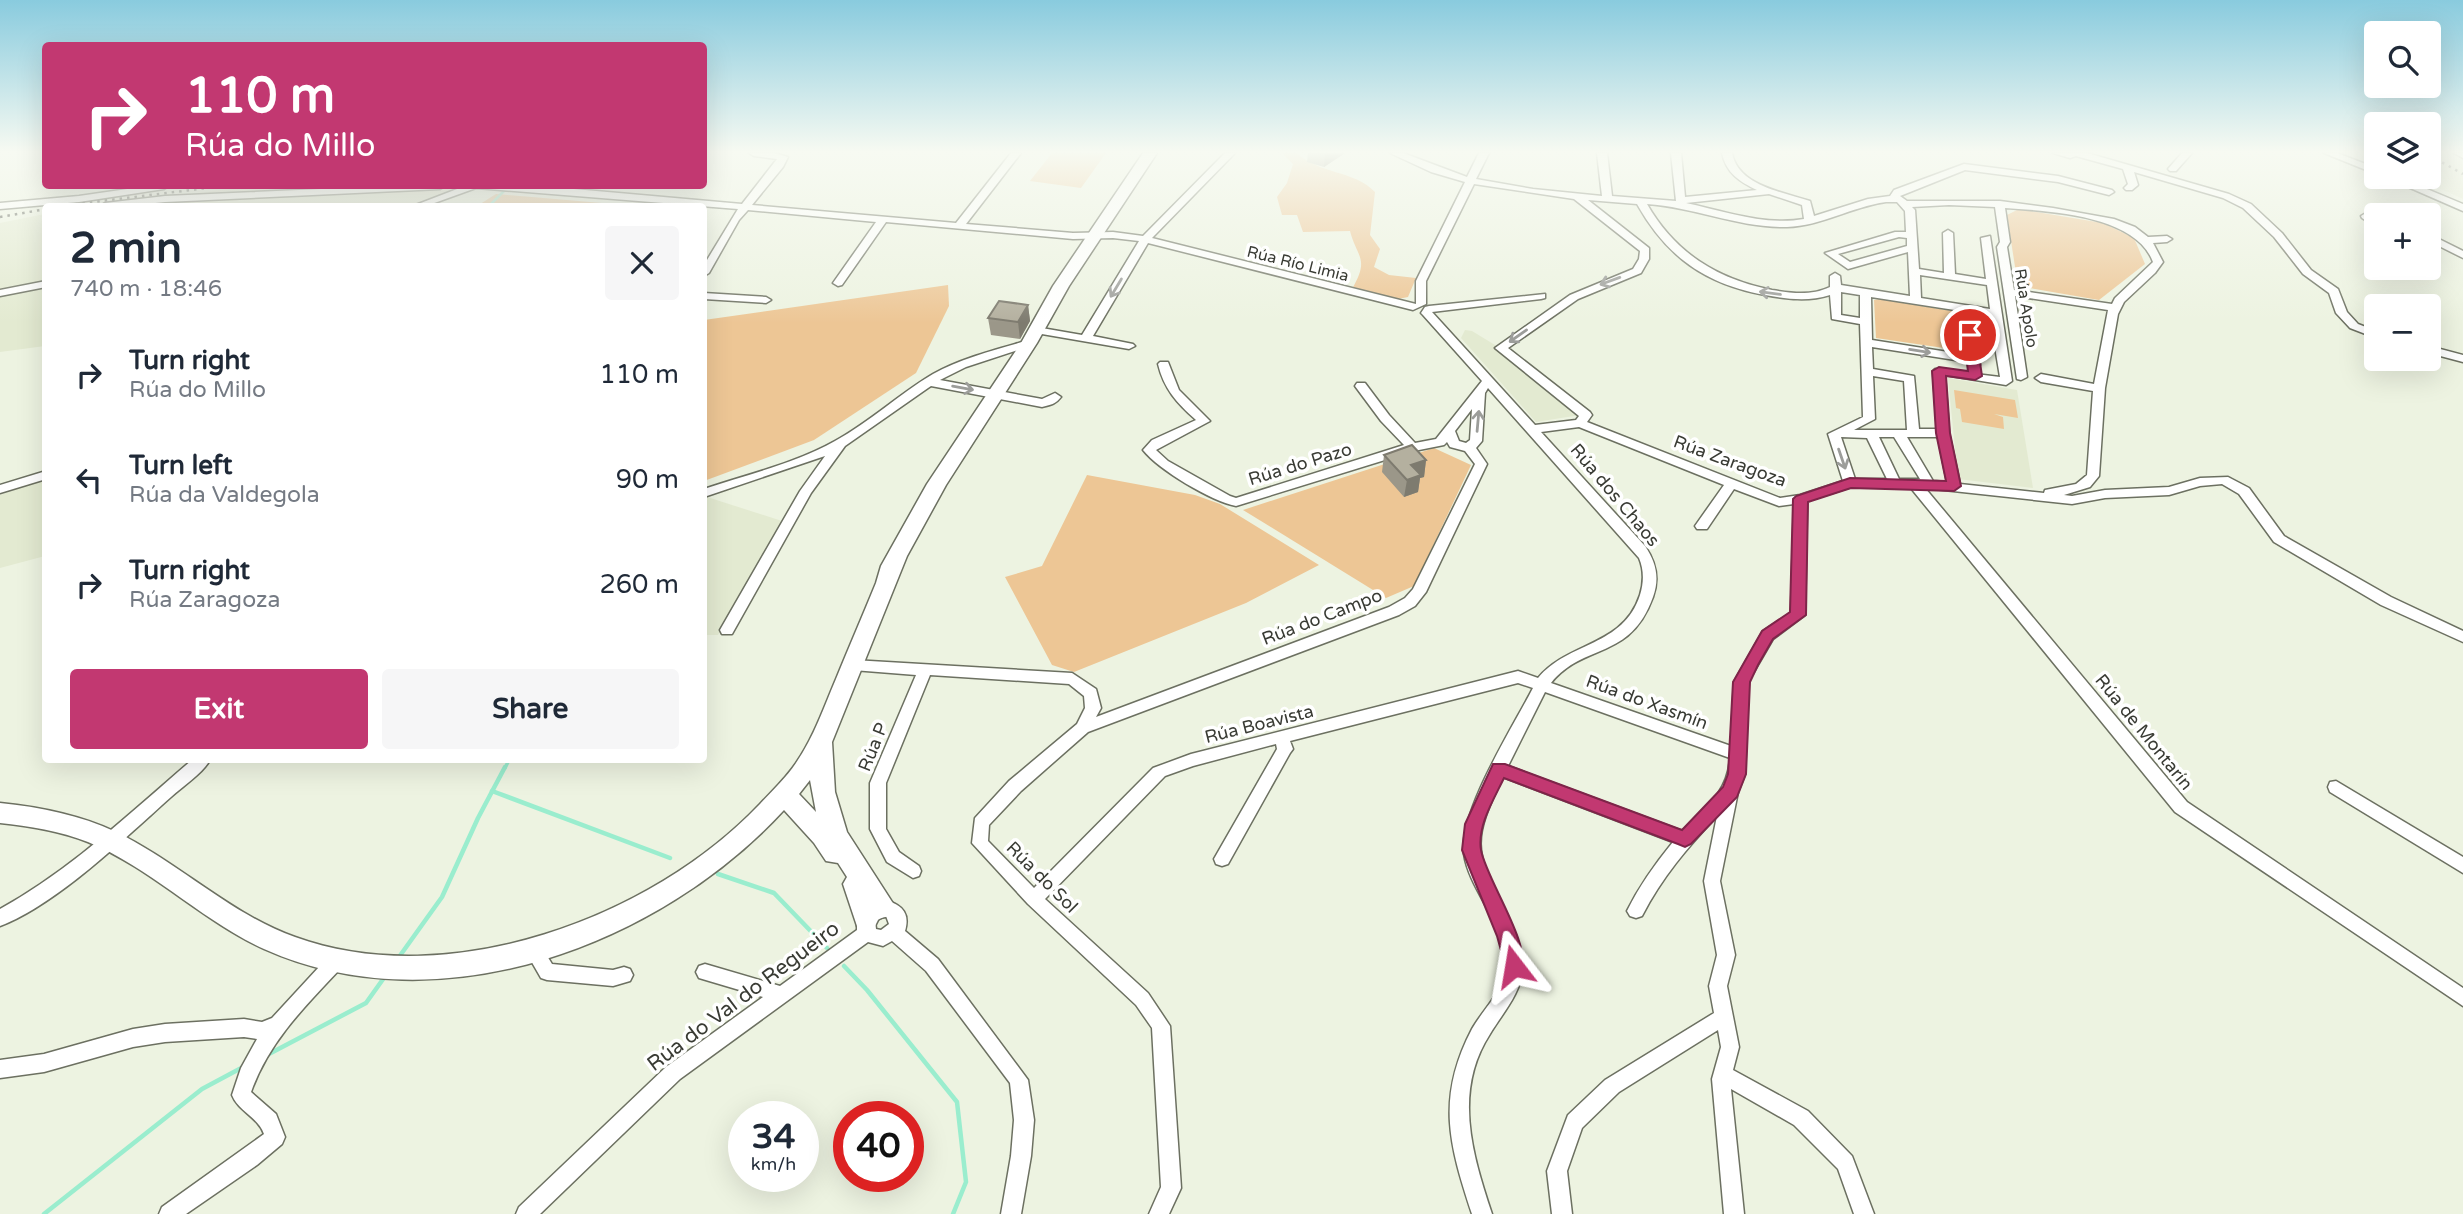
<!DOCTYPE html>
<html lang="en">
<head>
<meta charset="utf-8">
<style>
  body { margin:0; font-family:"Varela Round",sans-serif; background:#f6f6f7; color:#1f2937; height:100vh; display:flex; flex-direction:column; font-size:26px; white-space:nowrap }
  * { box-sizing:border-box; margin:0 }
  p { font-size:23px; color:#747a83 }
  .icon { flex:none; width:38px; height:38px; fill:none; stroke:currentColor; stroke-width:2; stroke-linecap:round; stroke-linejoin:round }
  .map { position:relative; flex:1; overflow:hidden }
  .side { position:absolute; left:42px; top:203px; width:665px; height:560px; display:flex; flex-direction:column; background:#fff; border-radius:7px; box-shadow:0 7px 28px #0002 }
  .side>* { flex:none }
  .hud { position:absolute; left:42px; top:42px; width:665px; height:147px; border-radius:7px; box-shadow:0 7px 28px #0002; background:#c23871; color:#fff; overflow:hidden }
  .tools { position:absolute; left:2364px; top:21px; display:grid; gap:14px }
  .tools a { display:grid; place-items:center; width:77px; height:77px; border-radius:7px; background:#fff; box-shadow:0 7px 28px #0002; font-size:35px }
  .speed { position:absolute; left:728px; top:1101px; display:flex; gap:14px; font-size:35px; font-weight:700; text-align:center }
  .speed>* { display:grid; place-content:center; width:91px; height:91px; border-radius:50%; background:#fff; box-shadow:0 7px 28px #0002; line-height:1 }
  .speed small { font-size:18px; font-weight:400 }
  .speed .limit { border:10px solid #d22; background:#fff; color:#111 }
  .pin { position:absolute; display:grid; place-items:center; width:60px; height:60px; color:#fff; margin:-30px; border:4px solid #fff; border-radius:50%; box-shadow:0 2px 7px #0007 }
  .me { position:absolute; width:77px; margin:-38px; rotate:346deg; stroke-linejoin:round; filter:drop-shadow(0 0 5px #0008) }
  .turn { display:flex; align-items:center; gap:24px; height:147px; padding:0 28px; font-size:32px }
  .turn .icon { width:91px; height:91px; stroke-width:2.5 }
  .turn b { display:block; font-size:49px; line-height:60px }
  .round { display:grid; place-items:center; flex:none; width:74px; height:74px; border-radius:7px; background:#f6f6f7 }
  .summary { display:flex; align-items:center; justify-content:space-between; height:119px; padding:0 28px }
  h1 { font-size:42px; font-weight:700; line-height:52px }
  .action { display:flex; gap:14px; margin-top:auto; padding:14px 28px }
  .action a { flex:1; height:80px; border-radius:7px; background:#c23871; color:#fff; font-size:28px; font-weight:700; line-height:80px; text-align:center }
  .action a+a { background:#f6f6f7; color:#1f2937 }
  ul { padding:0; list-style:none }
  li { display:flex; align-items:center; gap:21px; height:105px; padding:0 28px }
  li div { flex:1 }
  li b { display:block; font-size:26px }
  li em { font-style:normal }
  .map>svg:first-child { display:block }
</style>
</head>
<body>
<div class="map">
<svg width="2463" height="1214" viewBox="0 0 2463 1214">
  <rect width="100%" height="100%" fill="#edf3e1"/>
  <g fill="#e3ead1">
    <polygon points="2429,153 2453,153 2463,159 2463,199 2415,177 2429,177"/>
    <polygon points="254,186 459,186 418,206 91,206"/>
    <polygon points="45,214 45,346 0,352 0,223"/>
    <polygon points="1465,330 1472,331 1495,345 1580,415 1536,422 1461,338"/>
    <polygon points="1948,378 2017,390 2033,488 1958,479"/>
    <polygon points="45,479 45,556 0,568 0,495"/>
    <polygon points="704,496 782,521 718,635 704,635"/>
  </g>
  <g fill="#edc695">
    <polygon points="1052,153 1106,153 1081,188 1030,181"/>
    <path d="M1282 153H1297C1318 174 1354 170 1375 192L1370 235 1380 249 1374 267 1389 275 1416 278 1408 297 1398 299 1352 289C1370 258 1357 258 1350 231L1303 232 1297 215H1282L1277 197 1287 183 1293 164Z"/>
    <polygon points="496,194 637,206 477,206"/>
    <polygon points="2019,209 2103,223 2134,238 2145,264 2099,300 2018,286 2007,215"/>
    <polygon points="948,285 949,306 916,373 814,440 704,481 704,320"/>
    <polygon points="1879,299 1958,312 1964,351 1876,338 1874,300"/>
    <polygon points="1954,390 2015,400 2018,418 1994,414 2003,417 2004,429 1962,422 1960,409 1956,408"/>
    <polygon points="1434,448 1471,465 1414,586 1386,598 1243,510"/>
    <polygon points="1087,475 1195,495 1220,504 1319,565 1246,603 1074,672 1052,665 1005,577 1042,566"/>
  </g>
  <g fill="none" stroke-linecap="round" stroke-linejoin="round">
    <polyline stroke="#9aedce" stroke-width="2.5" points="489,206 509,186"/>
    <polyline stroke="#9aedce" stroke-width="3.5" points="505,768 509,760"/>
    <g stroke="#9aedce" stroke-width="4.5">
      <polyline points="492,791 670,858"/>
      <polyline points="718,874 774,893 827,948"/>
      <polyline points="399,957 442,897 478,818 505,767"/>
      <polyline points="844,966 867,990 957,1102 966,1182 953,1214"/>
      <polyline points="267,1055 366,1003 386,975"/>
      <polyline points="44,1214 202,1089 245,1066"/>
    </g>
    <g stroke="#6c7061" stroke-width="3">
      <g id="minor">
        <path d="M749 153H774L788 157 783 167 752 205 956 223 1011 153H1021L966 224 1073 233 1113 232 1143 236 1225 153H1235L1152 238 1416 304V281L1465 182 1431 172 1390 153H1403L1467 177 1479 153H1489L1476 179 1533 189 1602 196 1597 153H1607L1612 196 1676 201 1671 153H1681L1685 197 1757 190C1740 182 1726 173 1722 153H1732C1738 186 1783 192 1810 201L1814 216 1868 199 1890 196 1894 190 1964 164 2058 176 2112 190 2114 192 2109 195 2058 182 1965 170 1900 196 1907 201H2000L2053 208 2114 219 2135 227 2148 237 2167 236 2172 239 2167 242 2153 243 2163 262 2155 273 2124 302 2118 314 2105 388 2099 476 2090 487 2064 495 2072 496 2105 490 2169 487 2200 478 2228 477 2249 488 2284 536 2391 597 2463 631V642L2381 605 2274 542 2239 494 2222 484 2200 486 2169 495 2105 498 2072 504 1925 488 2187 802 2463 988V1006L2175 812 1910 487H1851L1807 501 1805 615 1773 639 1748 682 1745 774 1738 792 1720 881 1735 955 1727 986 1739 1047 1733 1070 1808 1111 1852 1156 1874 1214H1854L1838 1169 1794 1125 1731 1089 1744 1214H1724L1712 1079 1721 1047 1718 1030 1619 1092 1582 1128 1567 1171 1572 1214H1552L1547 1171 1568 1115 1605 1080 1714 1013 1709 986 1717 955 1704 881 1717 816C1687 848 1662 877 1642 916L1636 918 1630 916 1627 911C1640 885 1655 864 1673 842L1503 777C1467 849 1478 853 1510 921 1516 936 1523 951 1523 967 1522 992 1502 1014 1490 1034 1453 1091 1472 1154 1492 1214H1472C1449 1144 1436 1098 1472 1029 1482 1011 1500 995 1504 974 1513 931 1470 894 1464 854 1458 813 1513 727 1533 688L1518 683 1290 741 1293 749 1290 753 1228 864 1222 866 1216 864 1214 859 1277 749 1276 744 1193 766 1165 776 1045 899 1148 993 1170 1026 1181 1188 1169 1214H1149L1161 1187 1152 1028 1136 1005 1028 904 972 843 975 818 1009 781 1077 724 1085 708 1084 696 1069 684 930 675 886 783V829L899 852 919 866 921 871 919 876 913 878 887 862 870 829V783L916 675 853 670 848 669 846 665 848 661 853 660 1072 673 1096 689 1101 708 1096 717 1389 607 1405 598 1413 589 1475 464 1465 451 1450 447 1447 442 1444 445 1414 451 1236 506C1211 501 1159 470 1143 450L1152 440 1196 420C1177 403 1164 389 1158 364L1160 362H1168L1179 390 1210 421 1156 450 1168 461 1230 496 1236 498 1404 445 1381 421 1355 386 1357 383H1365L1389 415 1415 443 1436 439 1482 381 1423 315 1421 313 1425 307 1429 306 1545 294V298L1541 299 1432 312 1535 425 1576 420 1579 416 1495 348 1570 295 1633 269 1639 259 1640 251 1574 199 1474 184 1426 281V304L1413 310 1148 243 1093 336 1133 344 1135 346 1129 349 1036 333 1030 330 1036 327 1082 335 1139 241 1113 238 1073 239 886 222 842 285 838 286 833 283 876 222 748 210 739 220 709 273 704 276V265L738 209 476 188 426 206H413L465 186H540L742 204 777 159 754 156ZM1769 194 1802 205 1804 219C1764 226 1724 211 1686 203ZM1588 200 1637 204C1667 257 1705 284 1765 295 1787 299 1808 302 1830 295L1832 319 1860 324 1863 417 1828 434 1843 481 1800 495 1780 498 1587 422 1592 415 1590 412 1508 348 1578 299 1641 273 1649 259V248ZM1886 202H1897L1905 211 1906 232H1895L1825 253 1848 269 1908 252 1910 296 1841 285 1840 276 1835 273 1830 276V287C1811 296 1791 293 1772 290 1717 279 1675 253 1647 204 1694 207 1739 228 1787 227 1821 226 1851 207 1886 202ZM1949 205 1995 207 2000 242 1997 247 2017 379 2021 380 2027 377 2015 296 2108 310 2094 384 2041 374 2035 378 2041 382 2093 391 2087 475 2076 484 2045 490 2044 493 1960 484 1949 433 1945 375 2006 385 2012 381 1990 236 1981 238 1986 279 1955 274 1953 233 1948 230 1943 233 1944 273 1919 269 1915 210 1912 207ZM2005 208C2049 211 2136 215 2153 262L2115 298 2112 304 2014 290 2007 247 2010 242ZM1899 237 1907 238V246L1850 262 1838 254ZM1920 275 1987 285 1990 309 1921 298ZM1841 292 1860 295V318L1841 315ZM1871 297 1961 311 1967 355 1872 340ZM1972 313 1991 316 1995 340 1976 337ZM1977 343 1995 347 2000 377 1935 369 1933 371 1937 429H1919L1914 376 1873 369 1872 347 1968 362 1970 367 1974 368 1980 365ZM1873 376 1904 381 1907 430H1854L1875 419ZM1488 388 1639 558C1644 570 1644 582 1640 595 1623 647 1569 641 1538 678L1518 671 1191 754 1153 768 1034 888 988 841 989 825 1021 791 1088 732 1399 615 1415 606 1426 592 1487 464 1476 448 1482 441 1485 393ZM1472 409 1470 440 1466 443 1459 441 1455 431ZM1579 427 1724 485 1695 526 1697 529H1707L1734 489 1779 506 1794 504 1791 613 1763 631 1734 682 1731 746 1551 683C1584 642 1630 661 1653 597 1660 578 1656 562 1645 546L1541 432ZM1841 437 1867 438 1887 479H1855ZM1879 437H1894L1920 479H1899ZM1907 437H1938L1947 482 1933 481ZM1545 692 1730 758C1728 793 1705 808 1682 831L1508 766Z"/>
        <polygon points="2053,153 2087,153 2229,194 2251,204 2282,233 2311,270 2338,289 2347,312 2358,324 2376,331 2376,338 2350,328 2336,313 2329,293 2303,274 2274,237 2243,208 2223,198 2134,172 2138,185 2132,190 2126,190 2124,188 2128,184 2123,169 2076,156 2070,158"/>
        <polygon points="2182,153 2192,153 2176,171 2170,171 2168,169"/>
        <polygon points="2324,153 2337,153 2376,168 2376,174"/>
        <polygon points="2454,153 2463,153 2463,158"/>
        <polygon points="2385,177 2398,177 2463,204 2463,211"/>
        <polygon points="148,186 169,186 164,189 79,202 0,209 0,203 79,196"/>
        <polygon points="389,186 445,186 440,189 165,202 126,206 100,206 105,203 165,196"/>
        <polygon points="2366,213 2376,219 2376,227 2362,218 2361,216"/>
        <polygon points="2429,234 2463,251 2463,258 2429,241"/>
        <polygon points="46,281 46,287 0,296 0,290"/>
        <polygon points="704,293 766,297 771,300 766,303 704,299"/>
        <path d="M1029 340 1033 341V345L966 367 940 380 1042 399 1055 393 1061 397C1056 404 1050 405 1042 407L931 386 928 388 845 446 811 493 732 634H722L720 630 800 491 825 456 704 497V489C748 474 794 464 835 441 870 422 899 394 933 374 961 358 998 349 1029 340Z"/>
        <polygon points="2429,346 2463,355 2463,362 2429,353"/>
        <polygon points="46,471 46,479 0,493 0,485"/>
        <path d="M192 760H210C202 774 183 786 171 797 126 837 56 905 0 926V909C72 869 130 813 192 760Z"/>
        <polygon points="2336,781 2463,857 2463,873 2330,792 2328,787 2330,782"/>
        <path d="M888 901C903 906 910 914 905 931L938 959 1028 1080 1034 1120 1031 1156 1021 1214H1001L1011 1156 1014 1120 1010 1083 926 971 892 941 883 946 868 942 680 1079 540 1214H516L519 1207 666 1067 763 997 699 978 696 972 699 966 705 964 780 986 857 930V918L868 906ZM886 916 889 924 881 930 876 929 875 921Z"/>
        <polygon points="535,944 541,946 552,964 613,970 624,967 630,969 633,975 630,981 613,986 547,980 541,978 526,952 529,946"/>
        <path d="M337 952 343 954 346 960 343 966C307 1004 269 1041 251 1092L276 1114 285 1137 282 1144 257 1165 186 1214H159L162 1207 264 1134C258 1117 238 1111 232 1095L241 1068 257 1039 244 1037 165 1042 133 1047 44 1072 0 1078V1060L44 1054 133 1029 165 1024 244 1019 262 1022 272 1018 331 954Z"/>
      </g>
    </g>
    <g stroke="#6c7061" stroke-width="3">
      <path id="highway" d="M1143 153H1157L1069 286 1037 343 946 485 907 556 832 742 835 792 847 832 896 908 892 916 879 918 875 926 866 929 857 926 843 884 847 877 838 863 826 861 814 843 784 810C660 945 440 1028 264 949 201 920 151 868 88 842 60 831 29 826 0 823V803C40 807 80 815 116 832 178 862 230 914 295 937 449 993 652 918 760 804 773 790 786 778 796 763 814 737 824 707 836 679 849 647 863 615 876 583L881 566 927 484 1021 343 1053 286ZM810 780 816 812 799 794Z"/>
    </g>
    <use href="#minor" fill="#fff" fill-rule="evenodd"/>
    <use href="#highway" fill="#fff" fill-rule="evenodd"/>
    <g stroke="#575a51" stroke-width="2.5" stroke-dasharray="2.5 5" stroke-linecap="butt">
      <polyline points="2429,155 2463,174"/>
      <polyline points="60,206 224,186"/>
      <polyline points="0,217 46,209"/>
    </g>
  </g>
  <g fill="#9b9789">
    <polygon points="1308,153 1345,153 1324,167 1307,162"/>
    <polygon points="1028,305 1030,321 1020,339 991,335 988,318"/>
    <polygon points="1384,455 1426,460 1424,477 1420,478 1418,492 1404,497 1382,472"/>
  </g>
  <g fill="#7e7b6f">
    <polygon points="1325,153 1345,153 1324,167"/>
    <polygon points="1028,305 1030,321 1020,339 1018,322"/>
    <polygon points="1426,460 1424,477 1420,478 1418,492 1404,497 1407,480 1411,465"/>
  </g>
  <g fill="#b4b09f" stroke="#7e7b6f" stroke-width="2">
    <polygon points="999,301 1028,305 1018,322 988,318"/>
    <polygon points="1412,445 1426,460 1411,465 1421,475 1407,480 1384,455"/>
  </g>
  <defs><path id="oneway-shaft" d="M-6 0H5M1.5-3L5.5 0L1.5 3" fill="none" stroke-width="1.6" stroke-linecap="round" stroke-linejoin="round" transform="scale(1.75)"/></defs>
  <g stroke="#9c9d9a">
    <use href="#oneway-shaft" transform="translate(1610 281) rotate(160)"/>
    <use href="#oneway-shaft" transform="translate(1116 288) rotate(121)"/>
    <use href="#oneway-shaft" transform="translate(1770 293) rotate(-172)"/>
    <use href="#oneway-shaft" transform="translate(1518 336) rotate(145)"/>
    <use href="#oneway-shaft" transform="translate(1920 351) rotate(9)"/>
    <use href="#oneway-shaft" transform="translate(963 388) rotate(10)"/>
    <use href="#oneway-shaft" transform="translate(1478 421) rotate(-85)"/>
    <use href="#oneway-shaft" transform="translate(1842 459) rotate(71)"/>
  </g>
  <linearGradient id="sky" x2="0" y2="1"><stop stop-color="#89cbde"/><stop offset="0.47" stop-color="#f7faf2"/><stop offset="1" stop-color="#f7faf2" stop-opacity="0"/></linearGradient>
  <rect width="2463" height="323" fill="url(#sky)"/>
  <path fill="#c23871" stroke="#7e2449" stroke-width="2" d="M1970 331 1976 335 1982 376 1975 380 1946 376 1950 433 1961 486 1954 491 1851 488 1808 502 1806 615 1773 639 1758 665 1750 682 1746 774 1737 797 1691 844 1685 847 1678 844 1504 778C1494 799 1477 826 1481 850 1486 879 1533 946 1521 972L1514 975 1507 972 1497 936 1462 850 1465 824 1493 764H1505L1682 830 1723 787 1728 774 1733 682 1762 631 1790 612 1793 499 1796 496 1850 478 1946 481 1936 433 1932 371 1939 367 1968 371 1963 335Z"/>
  <g text-anchor="middle" stroke-width="7" stroke-linejoin="round" paint-order="stroke">
    <g font-size="16" fill="#393b34" stroke="#fff">
      <text transform="translate(1298 263) rotate(14)" y="6">Rúa Río Limia</text>
      <text transform="translate(2027 308) rotate(81)" y="6">Rúa Apolo</text>
    </g>
    <g font-size="18" fill="#393b34" stroke="#fff">
      <text transform="translate(1730 461) rotate(20)" y="6">Rúa Zaragoza</text>
      <text transform="translate(1300 464) rotate(-17)" y="6">Rúa do Pazo</text>
      <text transform="translate(1615 495) rotate(50)" y="6">Rúa dos Chaos</text>
      <text transform="translate(1322 617) rotate(-21)" y="6">Rúa do Campo</text>
      <text transform="translate(1647 702) rotate(20)" y="6">Rúa do Xasmín</text>
      <text transform="translate(1259 724) rotate(-14)" y="6">Rúa Boavista</text>
      <text transform="translate(2144 732) rotate(51)" y="6">Rúa de Montarín</text>
      <text transform="translate(873 747) rotate(-68)" y="6">Rúa P</text>
      <text transform="translate(1042 877) rotate(45)" y="6">Rúa do Sol</text>
    </g>
    <g font-size="21" fill="#393b34" stroke="#fff">
      <text transform="translate(743 996) rotate(-37)" y="7">Rúa do Val do Regueiro</text>
    </g>
  </g>
</svg>
<div class="tools">
<a><svg class="icon" aria-label="search" viewBox="0 0 24 24"><circle cx="10" cy="10" r="6"/><path d="M15 15l6 6"/></svg></a>
<a><svg class="icon" aria-label="layers" viewBox="0 0 24 24"><path d="M12 4l9 5-9 5-9-5zM3 14l9 5 9-5"/></svg></a>
<a>+</a>
<a>−</a>
</div>
<div class="speed"><div>34<small>km/h</small></div><div class="limit">40</div></div>
<div class="pin" style="left:1970px;top:335px;background:#d93025"><svg class="icon" aria-label="arrive" viewBox="0 0 24 24"><path d="M6 21V4h12l-3 4 3 4H6"/></svg></div>
<svg class="me" style="left:1514px;top:966px" viewBox="-20 -20 40 40"><path d="M0-17L14 15 0 8-14 15z" fill="#c23871" stroke="#fff" stroke-width="4"/></svg>
<div class="hud">
<div class="turn"><svg class="icon" aria-label="right" viewBox="0 0 24 24"><path d="M7 20v-9h11M14 6l5 5-5 5"/></svg><div><b>110 m</b>Rúa do Millo</div></div>
</div>
<section class="side">
<div class="summary"><div><h1>2 min</h1><p>740 m · 18:46</p></div><a class="round"><svg class="icon" aria-label="close" viewBox="0 0 24 24"><path d="M6 6l12 12M18 6L6 18"/></svg></a></div>
<ul>
<li><svg class="icon" aria-label="right" viewBox="0 0 24 24"><path d="M7 20v-9h11M14 6l5 5-5 5"/></svg><div><b>Turn right</b><p>Rúa do Millo</p></div><em>110 m</em></li>
<li><svg class="icon" aria-label="left" viewBox="0 0 24 24"><path d="M17 20v-9H6M10 6l-5 5 5 5"/></svg><div><b>Turn left</b><p>Rúa da Valdegola</p></div><em>90 m</em></li>
<li><svg class="icon" aria-label="right" viewBox="0 0 24 24"><path d="M7 20v-9h11M14 6l5 5-5 5"/></svg><div><b>Turn right</b><p>Rúa Zaragoza</p></div><em>260 m</em></li>
</ul>
<div class="action"><a>Exit</a><a>Share</a></div>
</section>
</div>
</body>
</html>
